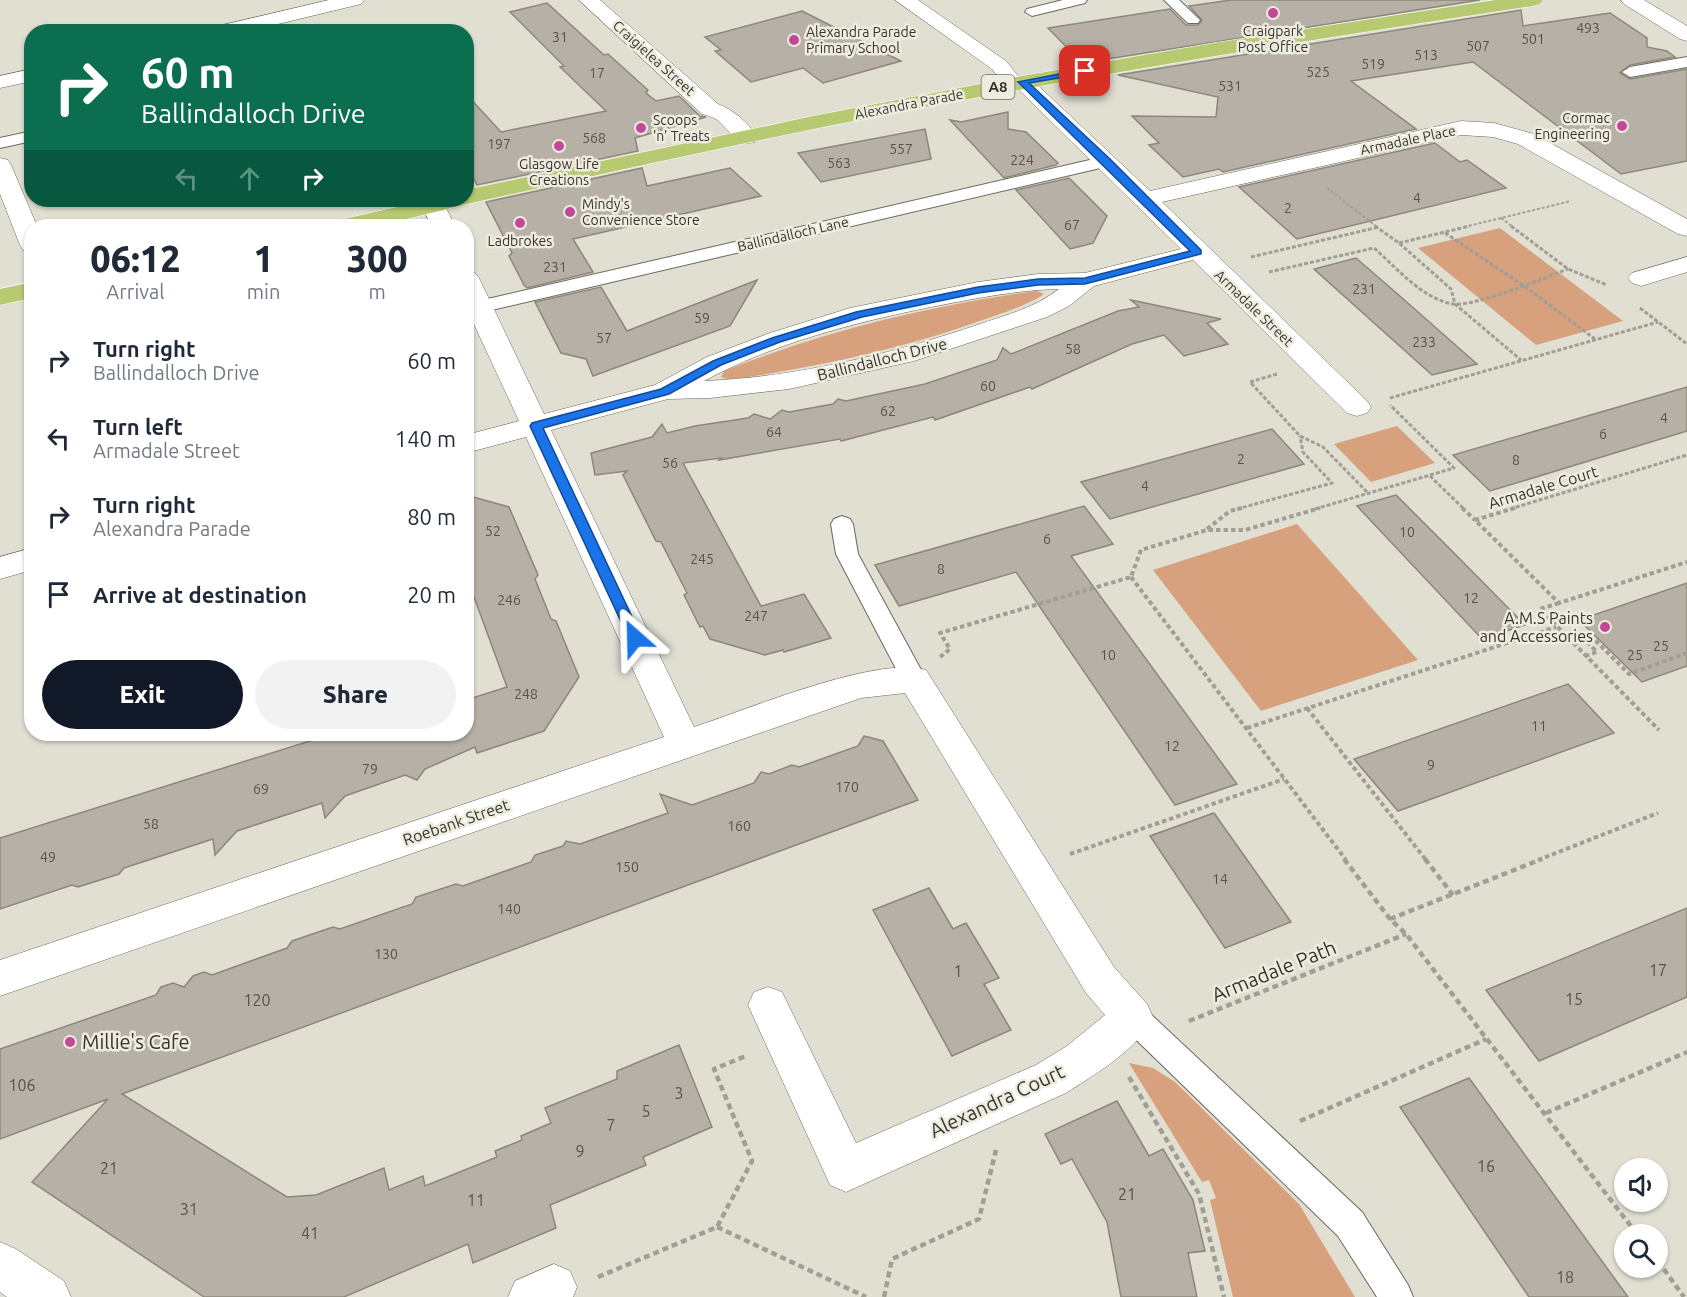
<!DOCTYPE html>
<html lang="en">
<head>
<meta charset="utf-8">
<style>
  body { margin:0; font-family:Ubuntu,sans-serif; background:#f2f2f3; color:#1f2937; height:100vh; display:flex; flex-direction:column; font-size:22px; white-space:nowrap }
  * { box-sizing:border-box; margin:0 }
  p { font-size:20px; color:#747a83 }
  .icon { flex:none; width:33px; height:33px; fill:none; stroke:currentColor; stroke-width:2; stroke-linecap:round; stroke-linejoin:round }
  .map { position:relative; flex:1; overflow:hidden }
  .sheet { position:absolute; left:24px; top:219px; width:450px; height:522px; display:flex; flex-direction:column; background:#fff; border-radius:24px; box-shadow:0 2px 4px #0004 }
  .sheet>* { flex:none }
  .top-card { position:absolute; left:24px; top:24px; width:450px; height:183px; border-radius:24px; box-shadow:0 2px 4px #0004; background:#0b6e4f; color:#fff; overflow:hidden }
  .tools { position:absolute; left:1614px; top:1158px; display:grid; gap:12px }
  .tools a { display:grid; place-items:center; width:54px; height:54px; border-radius:50%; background:#fff; box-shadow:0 2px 4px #0004; font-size:30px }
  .pin { position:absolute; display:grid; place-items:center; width:51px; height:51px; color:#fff; margin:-26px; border-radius:12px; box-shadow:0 3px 9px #0006 }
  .me { position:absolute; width:66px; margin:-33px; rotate:335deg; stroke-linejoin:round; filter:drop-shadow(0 0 4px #0008) }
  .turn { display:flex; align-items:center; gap:21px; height:126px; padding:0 18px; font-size:27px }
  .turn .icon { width:78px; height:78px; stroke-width:2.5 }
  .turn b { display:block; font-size:42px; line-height:51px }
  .lanes { display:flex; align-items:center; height:57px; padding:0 18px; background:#0003; justify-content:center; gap:30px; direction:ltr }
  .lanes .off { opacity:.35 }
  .eta { display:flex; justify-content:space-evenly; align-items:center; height:102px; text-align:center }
  .eta b { font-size:36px; font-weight:800; line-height:42px }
  .action { display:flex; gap:12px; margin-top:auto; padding:12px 18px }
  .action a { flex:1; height:69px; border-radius:36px; background:#111827; color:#fff; font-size:24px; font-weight:800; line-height:69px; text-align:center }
  .action a+a { background:#f2f2f3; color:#1f2937 }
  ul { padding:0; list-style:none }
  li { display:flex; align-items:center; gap:18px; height:78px; padding:0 18px }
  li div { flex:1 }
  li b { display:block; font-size:22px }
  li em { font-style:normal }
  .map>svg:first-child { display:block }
</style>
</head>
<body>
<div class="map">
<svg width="1687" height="1297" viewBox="0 0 1687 1297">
  <rect width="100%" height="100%" fill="#e1dfd2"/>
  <g fill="#d7a17e">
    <polygon points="1500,228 1623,321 1536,345 1418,248"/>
    <path d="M1036 291 1042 293 1043 295C1021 308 995 316 971 324 892 352 812 367 730 380L721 377 724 371C825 331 928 306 1036 291Z"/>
    <polygon points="1397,426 1435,463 1371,482 1334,444"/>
    <polygon points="1297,524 1418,660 1261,711 1153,570"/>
    <polygon points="1129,1063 1153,1068 1175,1082 1299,1204 1355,1297 1233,1297 1210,1200 1216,1198 1209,1180 1202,1182"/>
  </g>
  <g fill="#b7b0a6" stroke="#8d867c" stroke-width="1.5">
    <polygon points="1231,0 1480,0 1082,63 1048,28 1170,9 1186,25 1198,25 1202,20 1189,6"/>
    <polygon points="547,3 604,55 608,54 648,90 646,93 656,101 679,96 700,116 706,117 635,138 638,151 477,185 466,165 466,94 501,132 606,111 560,67 564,66 510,12"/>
    <polygon points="1521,10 1523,26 1610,13 1647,38 1647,47 1667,51 1675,57 1630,65 1620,73 1630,79 1687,69 1687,161 1621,174 1473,62 1351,81 1416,129 1223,172 1219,169 1183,177 1149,145 1159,143 1132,116 1216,117 1218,97 1118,75"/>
    <polygon points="802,11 901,61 823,83 803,68 751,82 715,51 721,50 705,37"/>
    <polygon points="1008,112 1008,129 1026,132 1058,163 1056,165 1004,178 950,120 961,122"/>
    <polygon points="925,129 931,159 821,182 798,153"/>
    <polygon points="1435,143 1460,162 1467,160 1506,188 1297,239 1239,187"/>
    <polygon points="642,168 647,186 730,168 761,196 573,239 593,272 527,288 524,285 509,256 512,253 486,202"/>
    <polygon points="1069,178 1107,216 1093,243 1070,249 1016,190"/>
    <polygon points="1356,258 1401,297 1477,364 1432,375 1314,269"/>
    <polygon points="757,280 730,326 593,376 586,359 561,353 535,302 601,287 627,331"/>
    <polygon points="1131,300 1221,319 1207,323 1228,344 1184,356 1164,335 1132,344 1032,389 1030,387 935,420 933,417 841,441 840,439 719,460 721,458 683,463 761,606 804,594 831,638 784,652 783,650 765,655 710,639 703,626 700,627 684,595 687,593 661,542 656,541 623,475 627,471 595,475 591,453 652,437 662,424 667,433 695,426 748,418 754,414 770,419 782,410 789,412 833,404 838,399 846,401 925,384 997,360 1003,348 1011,354 1118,311 1139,307"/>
    <polygon points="1687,387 1687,431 1490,491 1453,455"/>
    <polygon points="1272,429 1304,464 1110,519 1081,482"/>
    <polygon points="466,495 509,507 538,575 535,579 551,619 556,621 579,677 544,731 477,753 475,747 425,769 417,780 405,775 345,796 325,818 322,803 237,831 215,855 213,839 124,868 119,874 78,887 72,885 0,909 0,838 332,734 466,734 466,700 507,687 466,575"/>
    <polygon points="1396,495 1458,557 1525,625 1482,639 1357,506"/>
    <polygon points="1084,506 1113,544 1071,556 1237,784 1175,805 1016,572 899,606 875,565"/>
    <polygon points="1687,583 1687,666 1642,682 1579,620"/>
    <polygon points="1568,684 1614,733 1398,811 1354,759"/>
    <polygon points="864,736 883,741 918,800 122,1094 287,1197 316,1195 384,1168 389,1190 423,1176 425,1186 497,1157 495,1151 522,1140 521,1136 551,1123 545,1108 617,1079 617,1071 679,1045 712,1127 643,1157 646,1165 550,1205 556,1228 473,1263 468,1244 344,1297 204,1297 32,1182 108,1099 0,1139 0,1049 156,995 161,987 173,983 184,987 193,976 204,972 212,975 287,948 292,941 333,927 340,929 412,904 416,897 456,884 463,886 531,862 535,855 563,846 566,841 580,844 668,813 660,794 692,805 754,783 761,772 769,774 792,765 799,767 858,746"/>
    <polygon points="1214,813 1291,922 1225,948 1150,836"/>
    <polygon points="929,888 953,929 966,923 999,978 984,984 1011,1030 952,1056 873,910"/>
    <polygon points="1687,908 1687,997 1539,1061 1486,990"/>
    <polygon points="1469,1078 1628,1297 1529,1297 1400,1107"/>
    <polygon points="1117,1101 1149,1156 1163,1149 1193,1200 1205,1251 1188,1253 1197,1297 1121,1297 1107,1222 1072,1159 1061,1164 1045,1134"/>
  </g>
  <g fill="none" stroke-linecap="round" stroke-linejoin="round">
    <g stroke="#6b695e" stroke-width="2">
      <g id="lane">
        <polygon points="1063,0 1087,0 1085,3 1032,16 1025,12 1027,9"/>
        <polygon points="1164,0 1179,0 1200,20 1198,23 1188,23"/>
        <polygon points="1687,57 1687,67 1630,77 1622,72 1630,67"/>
        <polygon points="32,131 32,141 0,148 0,138"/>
        <polygon points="1107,156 1113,157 1115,161 1113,165 479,313 472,311 470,307 472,303 479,301"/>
        <polygon points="842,516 850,519 853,524 858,554 926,679 923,686 914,688 905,686 836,554 831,524 834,519"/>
        <polygon points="1133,1003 1143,1007 1362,1212 1408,1285 1413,1297 1377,1297 1338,1236 1123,1027 1118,1017 1123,1007"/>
      </g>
    </g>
    <g stroke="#6b695e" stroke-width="1">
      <g id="street">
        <polygon points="329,0 364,0 361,4 245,32 207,32 210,28"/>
        <path d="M579 0H600L718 104C734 110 748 123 758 137L755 142C735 147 730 129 716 119 712 117 707 115 702 114Z"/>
        <path d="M895 0H918L1006 61 1019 77 1030 78 1150 191 1461 121 1494 123 1534 134 1687 219V236L1678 234 1518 144 1493 137 1461 135 1162 202 1367 401 1371 407 1367 413 1357 416 1347 413 1193 260 1094 286 1069 306 1047 317 914 361 789 389 710 398 668 399 551 430 694 727C746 710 877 655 926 670L1114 967 1147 1004 1153 1017C1140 1048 1094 1075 1066 1093L846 1192 830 1185 748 1005 754 992 768 987 782 992 856 1143 1036 1065 1067 1046 1105 1015 1086 993 905 693 861 698 0 996V960L664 737 526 437 466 453V435L519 421 466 307V271L475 273 479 278 544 414 655 385 707 357 767 334 850 308 978 282 1038 274 1085 273 1181 249 1018 89 1007 88 992 69ZM1059 289C1036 307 1007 315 980 324 892 354 798 377 704 381 774 343 853 323 931 307 973 299 1016 290 1059 289Z"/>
        <polygon points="1621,0 1644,0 1687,26 1687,41 1680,39 1624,4"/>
        <polygon points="32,69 32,81 0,88 0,76"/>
        <polygon points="0,158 8,160 11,165 37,226 32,226 32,252 23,250 20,245 0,194"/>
        <polygon points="420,200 442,200 455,226 431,226"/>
        <polygon points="1687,257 1687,272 1641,286 1632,283 1628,278 1632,273"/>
        <polygon points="32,548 32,570 0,579 0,557"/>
        <polygon points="0,1242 16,1249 64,1281 71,1297 7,1297 0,1292"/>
        <polygon points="554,1264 570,1271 577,1287 573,1297 508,1297 515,1281"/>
      </g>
    </g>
    <g stroke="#fff" stroke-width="1">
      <g id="primary">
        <path d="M1495 0H1543L1540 4 1533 6C1270 46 1007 88 746 143 656 162 566 182 476 202 429 212 381 230 332 226L335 221 428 200H466V190L813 116 1022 76 1214 43Z"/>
        <polygon points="32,282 32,298 0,305 0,289"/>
      </g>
    </g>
    <g stroke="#a09f95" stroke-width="2" stroke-dasharray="3 2" stroke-linecap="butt">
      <polyline points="1327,188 1377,227"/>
      <polyline points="1501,218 1513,227"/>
      <polyline points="1464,227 1571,201"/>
    </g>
    <g stroke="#a09f95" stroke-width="3" stroke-dasharray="4 2" stroke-linecap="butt">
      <polyline points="1375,226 1399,243 1451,289 1455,304 1521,360"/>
      <polyline points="1511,226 1568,269 1607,285"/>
      <polyline points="1445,233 1524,286 1595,339"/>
      <polyline points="1399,243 1470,226"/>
      <polyline points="1251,257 1379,227"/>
      <path d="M1269 272 1374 248C1396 267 1422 299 1453 304 1474 307 1545 278 1568 269"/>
      <polyline points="1640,308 1687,344"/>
      <polyline points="1277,374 1250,382 1300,436 1323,447 1369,494"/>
      <polyline points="1390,398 1658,322"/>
      <polyline points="1430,476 1464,509"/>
      <polyline points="1237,509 1332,483 1303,452 1300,436"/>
      <polyline points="1315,509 1454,468 1390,405"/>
      <polyline points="1510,509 1687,455"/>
    </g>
    <g stroke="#a09f95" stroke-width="4" stroke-dasharray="4.5 3" stroke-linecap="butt">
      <polyline points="1462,508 1475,520"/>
      <polyline points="1515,508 1475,520 1559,603 1687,562"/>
      <polyline points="1207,529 1230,511 1242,508"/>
      <polyline points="1131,577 1346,860"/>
      <polyline points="1559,603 1540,609 1659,730"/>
      <polyline points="1585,656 1597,652 1584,639 1591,636 1629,674 1687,653"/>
      <polyline points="940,657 950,649 940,633 1131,577 1141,550 1207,530 1245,530 1320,508"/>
      <polyline points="1307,708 1426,860"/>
      <polyline points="1247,728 1556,627"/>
      <polyline points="1070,854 1284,779"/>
      <polyline points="1538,860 1658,813"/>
    </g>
    <g stroke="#a09f95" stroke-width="4.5" stroke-dasharray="6 4" stroke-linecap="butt">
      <polyline points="1344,859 1390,919 1406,934 1637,1234"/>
      <polyline points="1425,859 1453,895"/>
      <polyline points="1390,919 1542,859"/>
      <polyline points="1189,1021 1406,934"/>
      <polyline points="1129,1077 1199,1194 1224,1297"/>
      <polyline points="1546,1113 1687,1052"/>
      <polyline points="1300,1121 1486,1039"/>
      <polyline points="717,1227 866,1297"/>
      <polyline points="1658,1261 1684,1297"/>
      <polyline points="598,1277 717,1227 752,1161 714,1069 746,1056"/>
      <polyline points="884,1297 892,1259 979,1219 996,1150"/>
    </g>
    <use href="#lane" fill="#fff" fill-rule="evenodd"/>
    <use href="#street" fill="#fff" fill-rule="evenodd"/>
    <use href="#primary" fill="#b7ca71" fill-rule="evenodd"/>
  </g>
  <polygon fill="#1a73e8" stroke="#114b97" stroke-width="1.5" points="1085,69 1089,71 1088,73 1029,83 1110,159 1201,250 1201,254 1085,284 1038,285 978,293 862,317 780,342 721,365 669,394 543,428 642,638 640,641 630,641 530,426 532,423 661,389 713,361 772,338 856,312 978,287 1038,279 1085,278 1190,251 1018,82"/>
  <g fill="#c44899" stroke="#eeecdf" stroke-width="2">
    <circle cx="1273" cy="13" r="6"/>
    <circle cx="794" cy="40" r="6"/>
    <circle cx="1622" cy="126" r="6"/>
    <circle cx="641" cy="128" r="6"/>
    <circle cx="559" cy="146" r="6"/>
    <circle cx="570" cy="212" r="6"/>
    <circle cx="520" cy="223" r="6"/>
    <circle cx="1605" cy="627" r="6"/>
    <circle cx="70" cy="1042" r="6"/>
  </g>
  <g text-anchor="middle" stroke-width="5" stroke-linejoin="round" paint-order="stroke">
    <g font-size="14" fill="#56534d">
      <text x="1588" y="33">493</text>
      <text x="560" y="42">31</text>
      <text x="1533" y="44">501</text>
      <text x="1478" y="51">507</text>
      <text x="1426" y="60">513</text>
      <text x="1373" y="69">519</text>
      <text x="1318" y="77">525</text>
      <text x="597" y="78">17</text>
      <text x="1230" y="91">531</text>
      <text x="594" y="143">568</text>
      <text x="499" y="149">197</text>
      <text x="901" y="154">557</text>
      <text x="1022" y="165">224</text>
      <text x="839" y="168">563</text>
      <text x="1417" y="203">4</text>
      <text x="1288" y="213">2</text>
      <text x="1072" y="230">67</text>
      <text x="555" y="272">231</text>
      <text x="1364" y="294">231</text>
      <text x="702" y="323">59</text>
      <text x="604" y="343">57</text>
      <text x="1424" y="347">233</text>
      <text x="1073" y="354">58</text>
      <text x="988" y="391">60</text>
      <text x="888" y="416">62</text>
      <text x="1664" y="423">4</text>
      <text x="774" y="437">64</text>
      <text x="1603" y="439">6</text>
      <text x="1241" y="464">2</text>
      <text x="1516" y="465">8</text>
      <text x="670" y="468">56</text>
      <text x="1145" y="491">4</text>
      <text x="493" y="536">52</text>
      <text x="1407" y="537">10</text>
      <text x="1047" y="544">6</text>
      <text x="702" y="564">245</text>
      <text x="941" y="574">8</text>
      <text x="1471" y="603">12</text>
      <text x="509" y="605">246</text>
      <text x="756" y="621">247</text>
      <text x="1661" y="651">25</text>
      <text x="1108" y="660">10</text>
      <text x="1635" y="660">25</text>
      <text x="526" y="699">248</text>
      <text x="1539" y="731">11</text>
      <text x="1172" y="751">12</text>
      <text x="1431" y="770">9</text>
      <text x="370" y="774">79</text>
      <text x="847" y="792">170</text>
      <text x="261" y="794">69</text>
      <text x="151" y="829">58</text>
      <text x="739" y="831">160</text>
      <text x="48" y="862">49</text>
      <text x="627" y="872">150</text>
      <text x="1220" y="884">14</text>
      <text x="509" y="914">140</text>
      <text x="386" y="959">130</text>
    </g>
    <g font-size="14" fill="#35342f" stroke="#eeecdf">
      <text x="1273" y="36">Craigpark<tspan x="1273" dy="16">Post Office</tspan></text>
      <text x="806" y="37" text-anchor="start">Alexandra Parade<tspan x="806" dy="16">Primary School</tspan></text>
      <text x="1610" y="123" text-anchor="end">Cormac<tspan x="1610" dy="16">Engineering</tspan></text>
      <text x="653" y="125" text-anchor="start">Scoops<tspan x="653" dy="16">'n' Treats</tspan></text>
      <text x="559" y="169">Glasgow Life<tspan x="559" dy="16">Creations</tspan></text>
      <text x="582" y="209" text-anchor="start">Mindy's<tspan x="582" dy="16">Convenience Store</tspan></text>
      <text x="520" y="246">Ladbrokes</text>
    </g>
    <g font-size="14" fill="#35342f" stroke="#eeecdf">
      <text transform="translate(654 58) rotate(42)" y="5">Craigielea Street</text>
      <text transform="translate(909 104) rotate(-11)" y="5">Alexandra Parade</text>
      <text transform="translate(1408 140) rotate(-12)" y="5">Armadale Place</text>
      <text transform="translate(793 234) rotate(-13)" y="5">Ballindalloch Lane</text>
      <text transform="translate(1254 308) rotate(44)" y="5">Armadale Street</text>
    </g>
    <rect fill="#eeecdf" stroke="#6c6b64" stroke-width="1.5" x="981.5" y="75" width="33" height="24" rx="4.5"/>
    <g font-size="15" font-weight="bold" fill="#35342f">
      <text x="998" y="92">A8</text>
    </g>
    <g font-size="16" fill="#35342f" stroke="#eeecdf">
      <text transform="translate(882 359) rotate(-14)" y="6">Ballindalloch Drive</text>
      <text transform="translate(1543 487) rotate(-17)" y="6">Armadale Court</text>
      <text transform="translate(456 822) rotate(-19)" y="6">Roebank Street</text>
    </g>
    <g font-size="16" fill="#35342f" stroke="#eeecdf" text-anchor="end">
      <text x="1593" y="624">A.M.S Paints<tspan x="1593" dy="18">and Accessories</tspan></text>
    </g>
    <g font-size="16" fill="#56534d">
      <text x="1658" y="976">17</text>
      <text x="958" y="977">1</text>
      <text x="1574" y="1005">15</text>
      <text x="257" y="1006">120</text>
      <text x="22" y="1091">106</text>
      <text x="679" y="1099">3</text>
      <text x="646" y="1117">5</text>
      <text x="611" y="1131">7</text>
      <text x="580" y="1157">9</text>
      <text x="1486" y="1172">16</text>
      <text x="109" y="1174">21</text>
      <text x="1127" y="1200">21</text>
      <text x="476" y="1206">11</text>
      <text x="189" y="1215">31</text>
      <text x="310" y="1239">41</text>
      <text x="1565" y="1283">18</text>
    </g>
    <g font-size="20" fill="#35342f" stroke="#eeecdf">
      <text transform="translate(1274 971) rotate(-22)" y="7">Armadale Path</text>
      <text transform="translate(997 1101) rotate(-25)" y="7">Alexandra Court</text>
    </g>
    <g font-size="20" fill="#35342f" stroke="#eeecdf" text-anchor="start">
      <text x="82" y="1049">Millie's Cafe</text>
    </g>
  </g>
</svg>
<div class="tools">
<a><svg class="icon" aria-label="sound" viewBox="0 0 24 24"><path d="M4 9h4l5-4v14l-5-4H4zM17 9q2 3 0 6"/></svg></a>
<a><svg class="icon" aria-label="search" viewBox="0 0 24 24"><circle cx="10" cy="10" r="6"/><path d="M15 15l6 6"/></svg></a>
</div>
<div class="pin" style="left:1085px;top:71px;background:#d93025"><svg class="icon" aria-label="arrive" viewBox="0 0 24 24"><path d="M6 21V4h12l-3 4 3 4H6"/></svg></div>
<svg class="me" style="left:635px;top:638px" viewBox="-20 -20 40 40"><path d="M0-17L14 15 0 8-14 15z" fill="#1a73e8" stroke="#fff" stroke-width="4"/></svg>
<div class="top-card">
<div class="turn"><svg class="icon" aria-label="right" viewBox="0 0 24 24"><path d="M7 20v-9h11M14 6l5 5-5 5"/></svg><div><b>60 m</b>Ballindalloch Drive</div></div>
<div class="lanes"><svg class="icon off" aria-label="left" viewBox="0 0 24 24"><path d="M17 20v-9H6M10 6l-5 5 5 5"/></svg><svg class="icon off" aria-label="ahead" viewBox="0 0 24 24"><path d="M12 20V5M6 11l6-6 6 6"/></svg><svg class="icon" aria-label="right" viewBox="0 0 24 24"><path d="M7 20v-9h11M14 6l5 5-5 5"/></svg></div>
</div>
<section class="sheet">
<div class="eta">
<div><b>06:12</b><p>Arrival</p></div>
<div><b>1</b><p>min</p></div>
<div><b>300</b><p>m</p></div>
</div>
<ul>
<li><svg class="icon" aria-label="right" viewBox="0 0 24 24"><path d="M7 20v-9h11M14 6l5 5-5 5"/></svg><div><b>Turn right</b><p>Ballindalloch Drive</p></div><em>60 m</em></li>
<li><svg class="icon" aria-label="left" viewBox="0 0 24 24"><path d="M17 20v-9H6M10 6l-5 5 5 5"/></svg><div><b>Turn left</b><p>Armadale Street</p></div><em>140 m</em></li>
<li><svg class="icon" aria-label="right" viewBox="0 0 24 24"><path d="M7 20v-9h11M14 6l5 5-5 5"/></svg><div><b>Turn right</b><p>Alexandra Parade</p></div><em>80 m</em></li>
<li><svg class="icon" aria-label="arrive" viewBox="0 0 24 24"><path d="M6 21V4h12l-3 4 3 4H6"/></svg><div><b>Arrive at destination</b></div><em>20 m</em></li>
</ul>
<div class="action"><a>Exit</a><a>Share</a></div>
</section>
</div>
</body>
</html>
